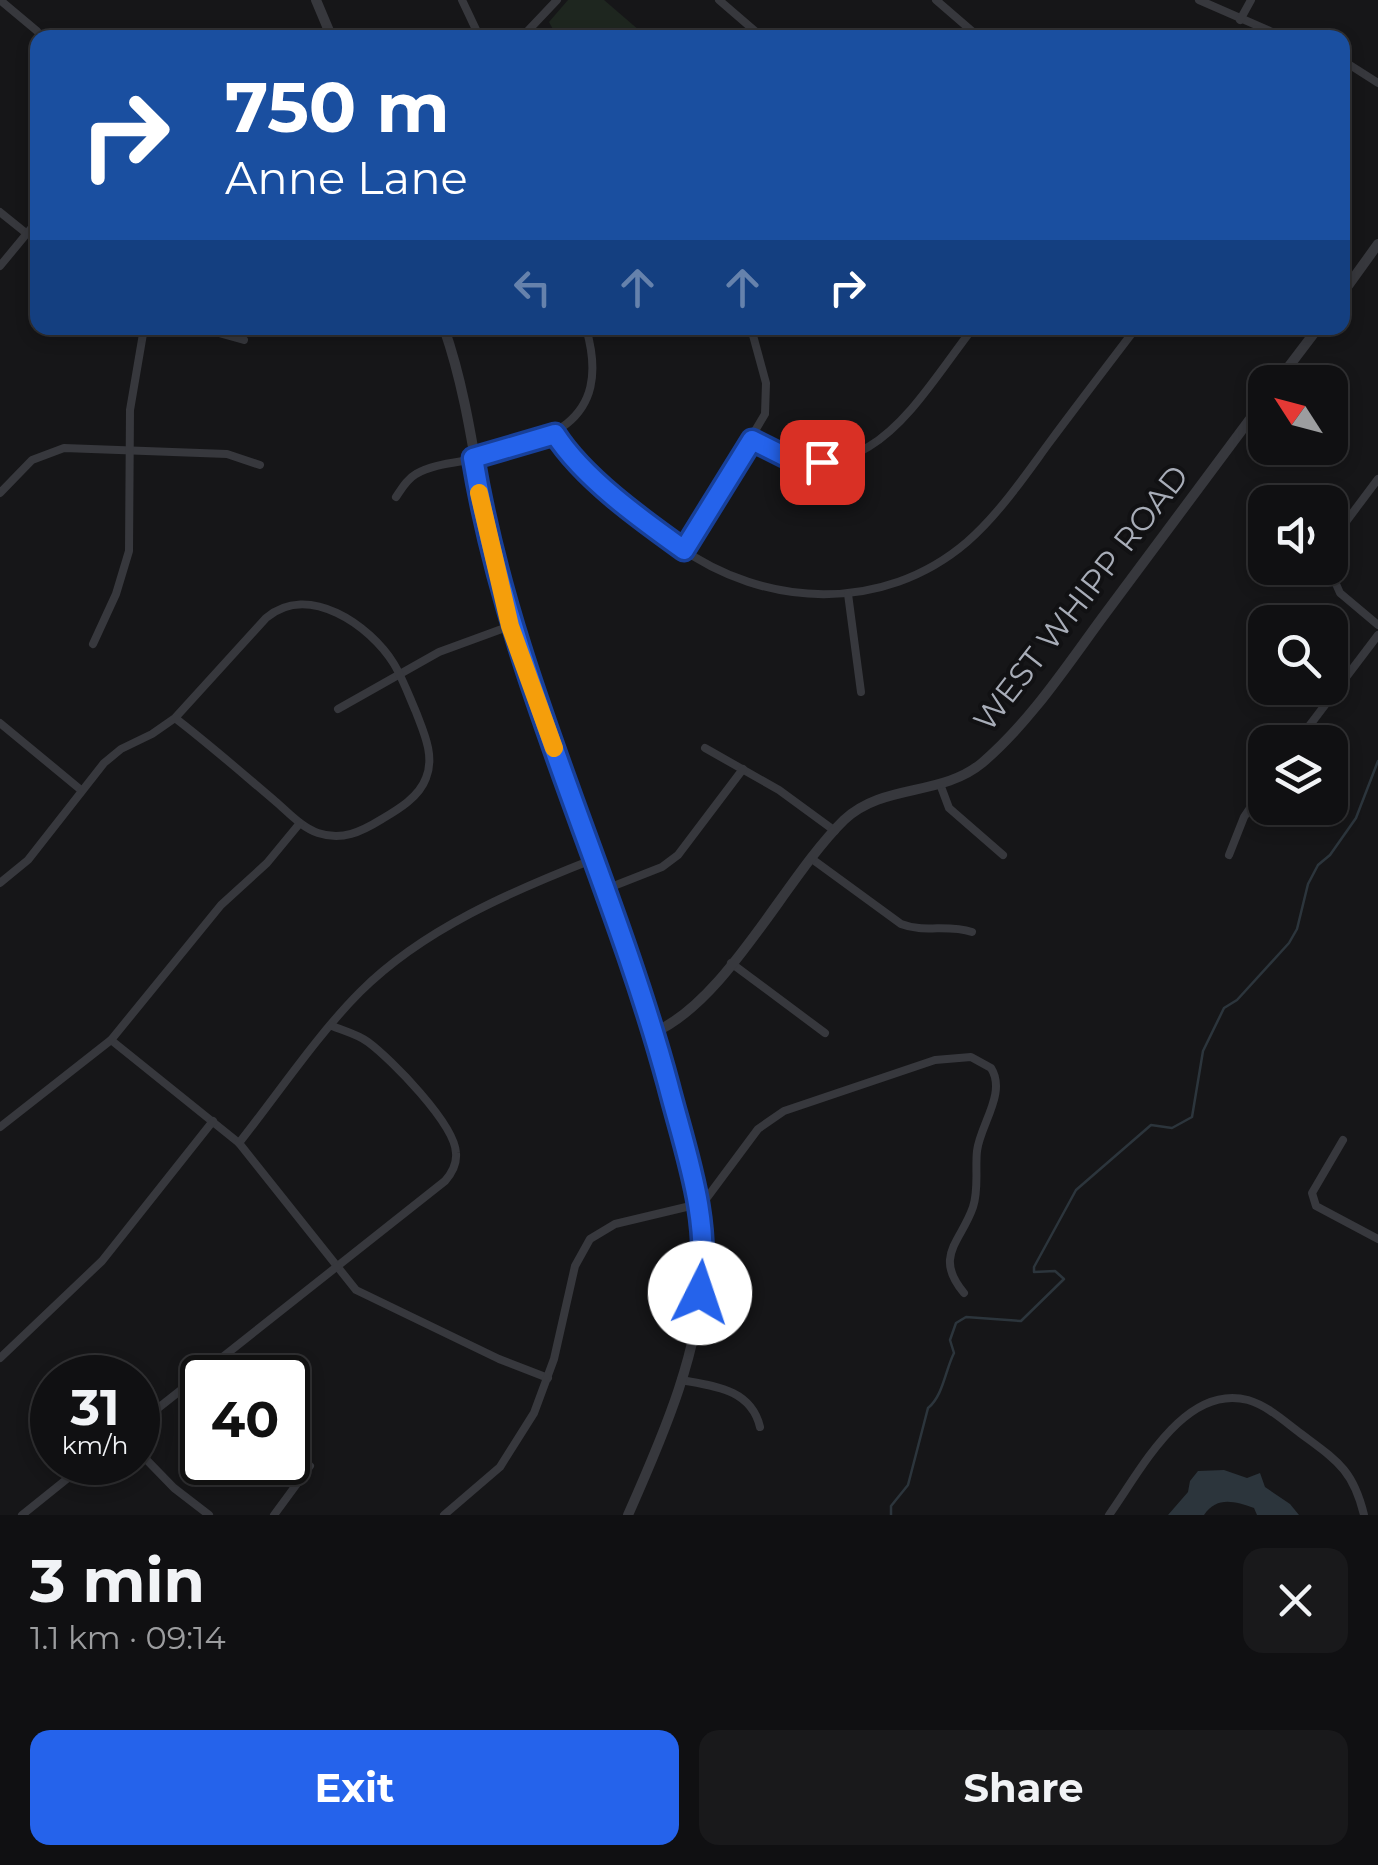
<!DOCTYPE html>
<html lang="en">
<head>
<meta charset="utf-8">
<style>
  body { margin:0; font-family:Montserrat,sans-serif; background:#19191b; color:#f1f3f6; height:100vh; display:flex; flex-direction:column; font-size:38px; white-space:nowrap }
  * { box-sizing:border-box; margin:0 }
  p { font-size:32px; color:#9c9d9f }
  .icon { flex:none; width:55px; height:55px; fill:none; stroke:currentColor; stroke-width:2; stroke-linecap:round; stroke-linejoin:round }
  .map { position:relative; height:1515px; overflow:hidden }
  .details { display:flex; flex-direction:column; background:#101012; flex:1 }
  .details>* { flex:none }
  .top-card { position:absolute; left:30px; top:30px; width:1320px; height:305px; border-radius:20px; box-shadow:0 5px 15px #0003,0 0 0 2px #303032; background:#1a4fa0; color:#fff; overflow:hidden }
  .needle { width:65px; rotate:306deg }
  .fabs { position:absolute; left:1248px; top:365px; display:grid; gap:20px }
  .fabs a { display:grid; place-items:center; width:100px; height:100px; border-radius:20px; background:#101012; box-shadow:0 5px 15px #0003,0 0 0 2px #303032; font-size:50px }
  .speed { position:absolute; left:30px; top:1355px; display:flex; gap:20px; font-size:50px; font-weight:700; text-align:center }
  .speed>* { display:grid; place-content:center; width:130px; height:130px; border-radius:50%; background:#101012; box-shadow:0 5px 15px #0003,0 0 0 2px #303032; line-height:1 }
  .speed small { font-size:25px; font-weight:400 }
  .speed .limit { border:5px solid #111; border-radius:15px; background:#fff; color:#111 }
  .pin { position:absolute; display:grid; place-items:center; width:85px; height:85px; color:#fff; margin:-42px; border-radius:20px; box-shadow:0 5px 15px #0006 }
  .me { position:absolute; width:110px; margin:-55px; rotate:4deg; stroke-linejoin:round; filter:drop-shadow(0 0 8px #0008) }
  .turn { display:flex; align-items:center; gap:35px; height:210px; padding:0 30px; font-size:45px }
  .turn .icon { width:130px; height:130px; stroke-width:2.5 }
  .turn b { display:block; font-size:70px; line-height:85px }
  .lanes { display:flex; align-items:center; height:95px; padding:0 30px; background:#0003; justify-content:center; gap:50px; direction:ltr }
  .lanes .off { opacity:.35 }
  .round { display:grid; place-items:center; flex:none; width:105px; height:105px; border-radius:20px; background:#19191b }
  .summary { display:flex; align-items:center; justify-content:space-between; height:170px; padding:0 30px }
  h1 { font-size:60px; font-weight:700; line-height:75px }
  .button { display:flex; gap:20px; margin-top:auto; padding:20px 30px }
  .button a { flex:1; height:115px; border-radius:20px; background:#2563eb; color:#fff; font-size:40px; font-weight:700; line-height:115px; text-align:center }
  .button a+a { background:#19191b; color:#f1f3f6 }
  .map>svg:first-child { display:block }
</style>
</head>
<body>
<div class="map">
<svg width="1378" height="1515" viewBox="0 0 1378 1515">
  <rect width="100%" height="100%" fill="#161618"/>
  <polygon fill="#1e261f" points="568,0 604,0 647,37 557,37 549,22"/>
  <path fill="#2c353c" d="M1224 1470 1247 1478 1260 1473 1265 1487 1290 1504 1299 1515H1257L1254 1508C1234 1501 1217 1496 1204 1515H1168L1188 1492 1190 1481 1198 1471Z"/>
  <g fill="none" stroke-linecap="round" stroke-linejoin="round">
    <path stroke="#2c353c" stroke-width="2.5" d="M891 1515V1506L908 1485 928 1408C943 1396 945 1371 954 1353L950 1340 956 1323 966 1317 1021 1321 1064 1279 1055 1271 1034 1272V1267L1076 1190 1151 1125 1172 1128 1192 1117 1203 1051 1224 1008 1237 1000 1289 943 1297 929 1308 884 1318 865 1330 855 1356 818 1378 761"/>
    <g stroke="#37383d" stroke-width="8">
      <polyline points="0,0 37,31"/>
      <polyline points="462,0 480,38"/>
      <polyline points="719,0 763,38"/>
      <polyline points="936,0 980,38"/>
      <polyline points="1199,0 1286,38"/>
      <polyline points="1240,20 1251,0"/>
      <polyline points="521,38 557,0"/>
      <polyline points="1342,60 1378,83"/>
      <polyline points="0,212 26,233"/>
      <polyline points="0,266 38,220"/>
      <polyline points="201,328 244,340"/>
      <path d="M555 434C582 476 637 516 678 546 764 608 883 614 967 542 999 514 1024 477 1049 443 1078 404 1107 366 1136 328"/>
      <path d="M751 440C865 504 912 407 973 328"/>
      <polyline points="0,493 32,460 64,448 227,454 260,465"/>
      <path d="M396 497C402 488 407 479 416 474 431 465 452 463 469 460 546 442 614 425 586 328"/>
      <polyline points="684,550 765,414 766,383 751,328"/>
      <polyline points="1330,551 1339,531 1378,479"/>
      <polyline points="1329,568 1340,593 1378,625"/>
      <polyline points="848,594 861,692"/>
      <polyline points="93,644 116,594 129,551 130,410 144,328"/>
      <polyline points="338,709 439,652 510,626"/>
      <polyline points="0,723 81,790"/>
      <polyline points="1297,742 1378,635"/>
      <polyline points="705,748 779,790 835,831"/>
      <polyline points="940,784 949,808 1003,855"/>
      <polyline points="1229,855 1244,817 1265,786"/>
      <path d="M812 859 901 924C924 933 948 924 972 932"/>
      <path d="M0 883 28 860 104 763 121 749 152 734 175 718 266 618C308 582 370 625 394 664 403 679 409 696 416 712 424 733 435 756 426 778 419 797 399 809 382 819 361 832 342 841 318 833 301 827 288 812 275 801 242 773 209 744 175 718"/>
      <polyline points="606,889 662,867 678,855 743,769"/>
      <polyline points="731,963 825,1033"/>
      <polyline points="111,1040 239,1143 356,1290 499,1359 548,1378"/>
      <polyline points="0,1127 111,1040 221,905 267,863 300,823"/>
      <polyline points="1343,1140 1312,1193 1316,1206 1378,1239"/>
      <path d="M239 1143C277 1095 318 1034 360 992 423 929 512 891 594 859"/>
      <polyline points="0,1358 102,1261 213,1121"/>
      <path d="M681 1380C714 1386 751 1389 760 1427"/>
      <path d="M138 1424 445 1181C452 1173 457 1164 456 1153 455 1124 391 1059 368 1042 357 1034 344 1031 332 1026"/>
      <polyline points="138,1451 174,1488 209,1515"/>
      <polyline points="22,1515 88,1462"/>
      <polyline points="274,1515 310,1466"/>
      <path d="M444 1515 500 1467 534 1413 554 1359 575 1266 590 1239 615 1224 703 1203 758 1129 784 1111 935 1060 971 1057 991 1068C1007 1093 980 1125 977 1151 975 1170 979 1189 973 1207 961 1242 933 1256 964 1293"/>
      <path d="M1109 1515C1140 1472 1184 1383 1248 1400 1268 1406 1284 1421 1300 1433 1336 1460 1353 1469 1364 1515"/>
    </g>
    <g stroke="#37383d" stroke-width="10">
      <polyline points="316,0 332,38"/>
      <polyline points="1342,294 1378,244"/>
      <path d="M444 328C478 425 479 531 512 629 564 785 626 936 670 1094 685 1146 705 1200 704 1256 702 1347 664 1434 628 1515"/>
      <polyline points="1277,382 1318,328"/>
      <path d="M653 1033C727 1001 785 878 844 820 883 783 941 797 982 763 1029 723 1066 667 1102 618 1157 545 1211 472 1265 399"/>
    </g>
  </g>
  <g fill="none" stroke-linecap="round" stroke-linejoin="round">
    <g stroke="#184099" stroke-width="25">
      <path id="route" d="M700 1293C711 1219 686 1154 668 1084 611 873 509 675 473 458L555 434C583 478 642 520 684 550L752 440 784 456 822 462"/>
    </g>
    <use href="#route" stroke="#2563eb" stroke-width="18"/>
    <polyline stroke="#f59e0b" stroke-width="18" points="479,493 510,626 554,748"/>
  </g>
  <g text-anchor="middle" stroke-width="8" stroke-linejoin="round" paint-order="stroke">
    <g font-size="32" fill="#a8adb8" stroke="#111113">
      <text transform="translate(1081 598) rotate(-52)" y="11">WEST WHIPP ROAD</text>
    </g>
  </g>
</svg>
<div class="fabs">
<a><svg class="needle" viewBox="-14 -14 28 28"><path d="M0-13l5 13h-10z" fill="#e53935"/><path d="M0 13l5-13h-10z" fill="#9c9d9f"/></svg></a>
<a><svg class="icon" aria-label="sound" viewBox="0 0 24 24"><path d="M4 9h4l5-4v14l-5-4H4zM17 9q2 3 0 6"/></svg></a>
<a><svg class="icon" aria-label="search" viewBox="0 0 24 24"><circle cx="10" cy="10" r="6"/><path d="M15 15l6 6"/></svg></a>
<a><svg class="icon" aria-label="layers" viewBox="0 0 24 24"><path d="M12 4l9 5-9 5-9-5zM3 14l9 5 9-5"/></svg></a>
</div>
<div class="speed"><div>31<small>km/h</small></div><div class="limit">40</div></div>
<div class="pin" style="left:822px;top:462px;background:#d93025"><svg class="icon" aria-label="arrive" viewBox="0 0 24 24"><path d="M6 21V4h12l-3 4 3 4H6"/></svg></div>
<svg class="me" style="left:700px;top:1293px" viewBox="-20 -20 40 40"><circle r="19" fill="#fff"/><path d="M0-13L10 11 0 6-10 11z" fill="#2563eb"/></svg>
<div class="top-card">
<div class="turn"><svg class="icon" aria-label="right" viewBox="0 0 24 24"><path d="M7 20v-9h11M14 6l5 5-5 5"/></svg><div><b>750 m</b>Anne Lane</div></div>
<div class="lanes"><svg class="icon off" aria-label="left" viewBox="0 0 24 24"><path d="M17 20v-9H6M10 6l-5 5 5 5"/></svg><svg class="icon off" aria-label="ahead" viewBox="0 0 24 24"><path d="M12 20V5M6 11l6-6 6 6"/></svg><svg class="icon off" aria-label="ahead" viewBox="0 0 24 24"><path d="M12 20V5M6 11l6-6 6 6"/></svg><svg class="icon" aria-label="right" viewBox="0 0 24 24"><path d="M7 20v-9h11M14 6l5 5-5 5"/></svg></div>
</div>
</div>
<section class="details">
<div class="summary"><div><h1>3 min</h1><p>1.1 km · 09:14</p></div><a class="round"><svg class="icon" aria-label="close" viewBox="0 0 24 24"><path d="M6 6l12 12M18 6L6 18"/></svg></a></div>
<div class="button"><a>Exit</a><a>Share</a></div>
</section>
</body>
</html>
